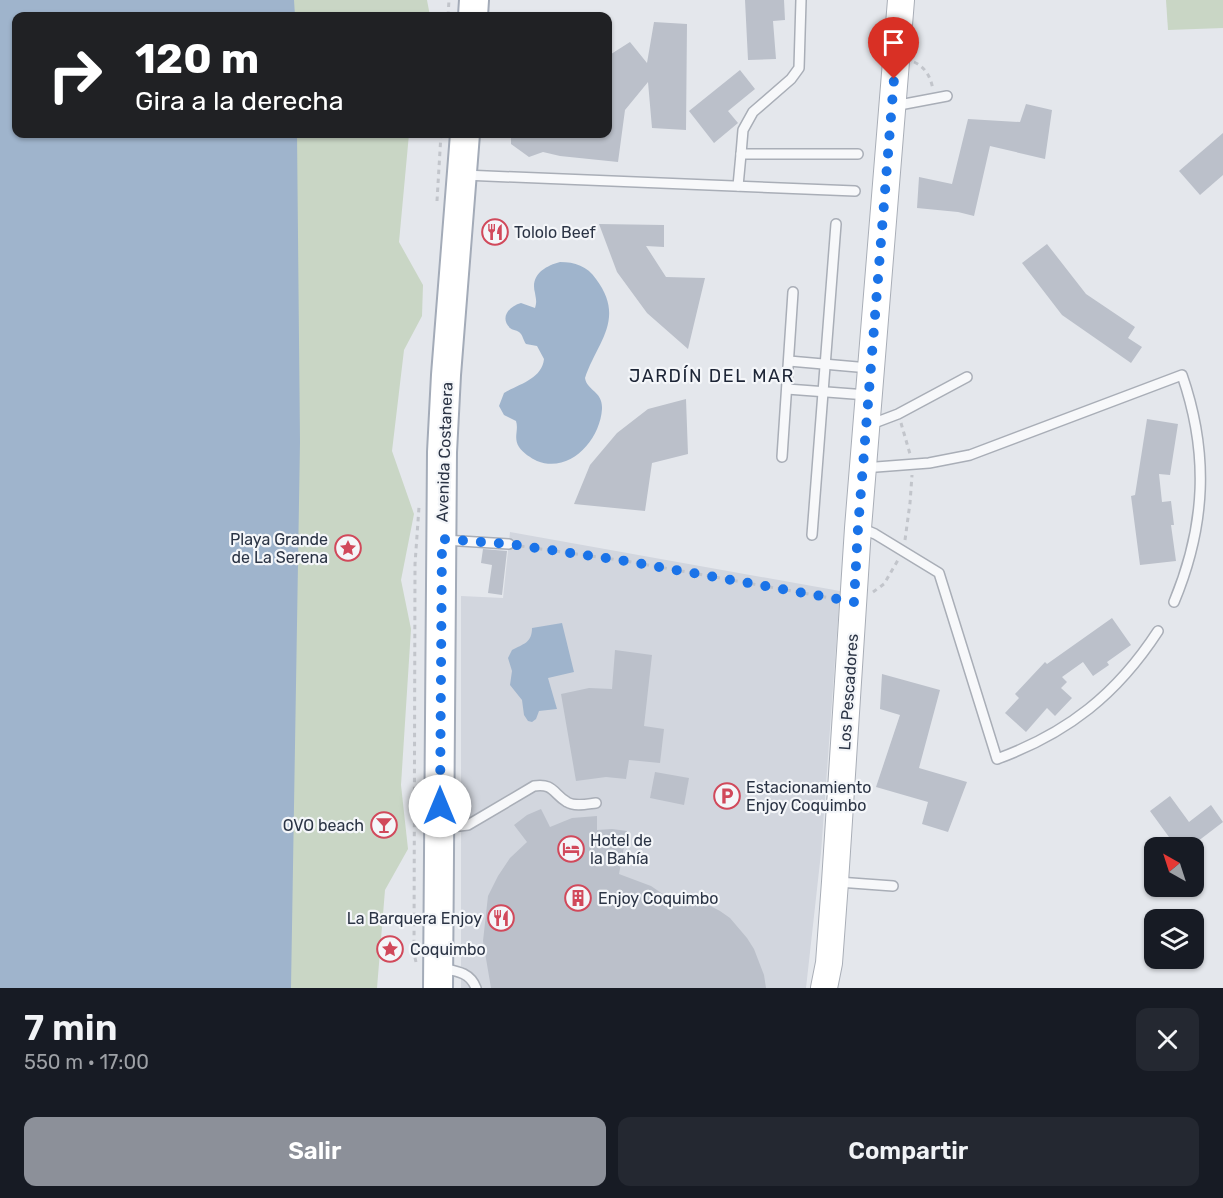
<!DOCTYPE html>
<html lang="es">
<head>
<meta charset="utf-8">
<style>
  body { margin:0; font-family:Rubik,sans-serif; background:#242831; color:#f1f3f6; height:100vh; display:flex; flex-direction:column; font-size:22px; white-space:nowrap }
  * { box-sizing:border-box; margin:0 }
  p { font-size:20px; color:#9ea1a6 }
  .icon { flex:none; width:33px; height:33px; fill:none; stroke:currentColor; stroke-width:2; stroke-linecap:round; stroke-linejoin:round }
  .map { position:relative; height:988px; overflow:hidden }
  .drawer { display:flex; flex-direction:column; background:#171b24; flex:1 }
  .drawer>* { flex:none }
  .hud { position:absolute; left:12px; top:12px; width:600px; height:126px; border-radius:12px; box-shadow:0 2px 4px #0004; background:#202124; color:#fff; overflow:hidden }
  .needle { width:39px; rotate:321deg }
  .buttons { position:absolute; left:1144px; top:837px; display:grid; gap:12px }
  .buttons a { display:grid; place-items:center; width:60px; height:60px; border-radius:12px; background:#171b24; box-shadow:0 2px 4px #0004; font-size:30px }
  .pin { position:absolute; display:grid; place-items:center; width:51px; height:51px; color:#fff; margin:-62px -26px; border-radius:50% 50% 50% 0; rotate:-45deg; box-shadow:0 0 6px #0007 }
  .pin .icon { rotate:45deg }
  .me { position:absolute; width:66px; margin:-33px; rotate:0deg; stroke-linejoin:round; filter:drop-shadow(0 0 4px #0008) }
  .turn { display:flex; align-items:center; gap:21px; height:126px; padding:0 24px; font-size:27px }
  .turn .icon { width:78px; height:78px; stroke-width:2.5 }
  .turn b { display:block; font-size:42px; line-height:51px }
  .round { display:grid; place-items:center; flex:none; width:63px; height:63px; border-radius:12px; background:#242831 }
  .overview { display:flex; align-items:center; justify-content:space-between; height:102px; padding:0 24px }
  h1 { font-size:36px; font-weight:600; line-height:45px }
  .action { display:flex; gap:12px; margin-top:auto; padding:12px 24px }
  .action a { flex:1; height:69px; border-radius:12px; background:#8c9099; color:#fff; font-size:24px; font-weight:600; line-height:69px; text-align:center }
  .action a+a { background:#242831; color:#f1f3f6 }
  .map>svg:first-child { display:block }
</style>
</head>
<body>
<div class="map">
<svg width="1223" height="988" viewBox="0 0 1223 988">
  <rect width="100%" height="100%" fill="#e4e7ec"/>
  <polygon fill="#d2d6de" points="510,532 840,591 821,853 806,988 461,988 461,596 503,598"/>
  <g fill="#c9d6c5">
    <polygon points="186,0 427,0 430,16 186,16"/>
    <polygon points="1166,0 1223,0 1223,28 1168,30"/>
    <polygon points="187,134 409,134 399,242 423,285 422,316 404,350 392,451 414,514 401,580 411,629 401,785 408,849 385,890 377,988 169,988"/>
  </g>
  <g fill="#9fb4cc">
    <polygon points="0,0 294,0 295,16 16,16 16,134 297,134 300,442 291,988 0,988"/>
    <path d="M560 262C575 262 587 266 596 279 626 319 597 342 585 378 587 391 603 391 602 409 600 440 570 474 537 461 531 458 523 453 519 447 513 438 519 430 516 421L504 415 499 406 504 393C519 384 542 379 544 359L537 346 526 344C523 340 523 335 519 332 516 330 512 330 510 328 499 317 510 306 521 303L535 308C537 301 536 300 535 293 530 275 545 266 560 262Z"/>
    <path d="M562 623 574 672 548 678 557 709 539 711 536 719 532 722 528 721 524 715 522 700 510 685 512 671 508 658 512 650C523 644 532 643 532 628Z"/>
  </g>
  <g fill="#bbc0ca">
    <polygon points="745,0 784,0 785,20 773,21 776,59 748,60"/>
    <polygon points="654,22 687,24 686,130 652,128 648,82 625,110 618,162 560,156 543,152 529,157 511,144 511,134 608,134 608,56 630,42 647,63"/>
    <polygon points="740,70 755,89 728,111 738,123 714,143 689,111"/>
    <polygon points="1026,104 1052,110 1045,159 990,146 974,216 958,212 917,208 919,177 952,184 968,119 1020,122"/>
    <polygon points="1223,133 1223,175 1200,195 1179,171"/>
    <polygon points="599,224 664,225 664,247 646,246 666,277 705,278 688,349 647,313 617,272"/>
    <polygon points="1047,244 1086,294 1135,327 1128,338 1142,347 1131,363 1062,315 1022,263"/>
    <polygon points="686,399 688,454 652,463 645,511 574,504 590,465 617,433 648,409"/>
    <polygon points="1147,419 1178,424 1170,475 1159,474 1162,502 1171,501 1174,525 1171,525 1176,561 1140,565 1131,496 1135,495"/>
    <polygon points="483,549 507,551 502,595 488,593 492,565 481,563"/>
    <polygon points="1112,618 1131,645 1107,662 1109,665 1093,676 1083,662 1062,677 1067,682 1061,688 1072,698 1055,716 1047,708 1026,732 1005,713 1019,698 1015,694 1045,662 1047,664"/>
    <polygon points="615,650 652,655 644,726 664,729 660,763 629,760 626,779 606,777 576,781 561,694 589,688 612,689"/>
    <polygon points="882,674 940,690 919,768 967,782 948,832 922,824 928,802 876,787 900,715 880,709"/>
    <polygon points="655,772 689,778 684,805 650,798"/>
    <polygon points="1170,796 1189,822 1211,805 1223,822 1189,848 1177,848 1150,811"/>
    <polygon points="541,809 550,827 572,818 597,816 597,830 612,829 627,831 619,874 651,886 676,903 685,895 697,899 720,911 730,918 747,938 754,949 764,975 766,988 491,988 483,941 488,896 498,876 510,858 527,842 514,825 527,815"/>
  </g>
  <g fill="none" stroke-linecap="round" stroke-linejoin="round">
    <g stroke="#a9aeb7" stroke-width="12">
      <g id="lane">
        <polyline points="894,106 947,96"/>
        <polyline points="741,154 743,130 753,112 791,79 799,68 801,0"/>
        <polyline points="464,175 855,191"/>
        <polyline points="738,186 741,154 858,154"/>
        <polyline points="789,361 869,368"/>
        <polyline points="787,389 867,395"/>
        <polyline points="869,425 898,414 967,377"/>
        <polyline points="782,457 793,292"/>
        <path d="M863 468 929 463 970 455 1182 375C1209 453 1206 525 1174 602"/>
        <path d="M861 528 875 534 939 573 997 759C1068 733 1117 694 1158 631"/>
        <polyline points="812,535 836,224"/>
        <polyline points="444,540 509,544"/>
        <path d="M442 828 468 825 534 786C554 783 553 794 567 802 575 807 587 804 596 803"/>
        <polyline points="838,882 893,886"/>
        <path d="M441 968C456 971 470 972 476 988"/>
      </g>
    </g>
    <g stroke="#a9aeb7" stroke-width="28">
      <polyline id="secondary" points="824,988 829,963 835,882 858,528 901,0"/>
    </g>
    <g stroke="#a3abb8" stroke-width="32">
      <g id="primary">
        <polyline points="473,16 474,0"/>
        <polyline points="438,988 442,452 446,375 465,134"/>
      </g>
    </g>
    <g stroke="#c2c5cb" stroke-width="3" stroke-dasharray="4.5 4.5" stroke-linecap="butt">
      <polyline points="448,16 449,0"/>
      <path d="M914 62C926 68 930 76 933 89"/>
      <polyline points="437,201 441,134"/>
      <polyline points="901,423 910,454"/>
      <polyline points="905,540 910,503 912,475"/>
      <polyline points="520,546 626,561 836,599"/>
      <polyline points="873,592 884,584 898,560"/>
      <polyline points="416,962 414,954 415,564 419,507"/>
    </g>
    <use href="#lane" stroke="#f7f8fa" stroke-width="9"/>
    <use href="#secondary" stroke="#fff" stroke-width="26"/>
    <use href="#primary" stroke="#fff" stroke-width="28"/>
  </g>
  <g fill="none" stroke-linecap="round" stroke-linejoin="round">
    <polyline stroke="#1a73e8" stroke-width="10" stroke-dasharray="0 18" points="440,806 442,539 509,544 626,561 854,602 858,528 894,79"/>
  </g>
  <defs>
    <g id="restaurant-ring" transform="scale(1.35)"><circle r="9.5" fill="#f4f6f9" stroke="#d1495b" stroke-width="1.5"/><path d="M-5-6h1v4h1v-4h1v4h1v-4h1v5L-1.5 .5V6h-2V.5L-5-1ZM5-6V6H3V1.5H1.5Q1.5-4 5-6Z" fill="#d1495b"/></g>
    <g id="sight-ring" transform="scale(1.35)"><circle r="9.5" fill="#f4f6f9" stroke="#d1495b" stroke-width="1.5"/><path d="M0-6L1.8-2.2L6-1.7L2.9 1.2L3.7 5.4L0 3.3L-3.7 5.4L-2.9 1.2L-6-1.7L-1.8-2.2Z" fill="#d1495b"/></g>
    <g id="parking-ring" transform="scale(1.35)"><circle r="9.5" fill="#f4f6f9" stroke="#d1495b" stroke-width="1.5"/><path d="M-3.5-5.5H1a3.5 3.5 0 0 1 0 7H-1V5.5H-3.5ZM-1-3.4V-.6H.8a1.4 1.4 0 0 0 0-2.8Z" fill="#d1495b"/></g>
    <g id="bar-ring" transform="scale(1.35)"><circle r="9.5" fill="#f4f6f9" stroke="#d1495b" stroke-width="1.5"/><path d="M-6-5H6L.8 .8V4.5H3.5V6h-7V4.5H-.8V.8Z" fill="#d1495b"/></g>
    <g id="hotel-ring" transform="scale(1.35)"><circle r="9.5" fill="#f4f6f9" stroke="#d1495b" stroke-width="1.5"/><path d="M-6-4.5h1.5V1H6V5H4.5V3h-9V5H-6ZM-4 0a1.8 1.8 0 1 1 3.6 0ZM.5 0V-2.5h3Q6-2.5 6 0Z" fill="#d1495b"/></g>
    <g id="building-ring" transform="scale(1.35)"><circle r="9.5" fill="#f4f6f9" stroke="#d1495b" stroke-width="1.5"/><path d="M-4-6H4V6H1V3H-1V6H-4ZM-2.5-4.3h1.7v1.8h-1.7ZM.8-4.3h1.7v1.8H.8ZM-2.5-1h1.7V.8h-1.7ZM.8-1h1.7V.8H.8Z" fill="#d1495b"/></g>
  </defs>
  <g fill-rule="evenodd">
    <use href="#restaurant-ring" x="495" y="232"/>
    <use href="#sight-ring" x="348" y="548"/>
    <use href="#parking-ring" x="727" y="796"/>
    <use href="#bar-ring" x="384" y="825"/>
    <use href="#hotel-ring" x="571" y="849"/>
    <use href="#building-ring" x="578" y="898"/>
    <use href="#restaurant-ring" x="501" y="918"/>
    <use href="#sight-ring" x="390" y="949"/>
  </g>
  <g text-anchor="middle" stroke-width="4.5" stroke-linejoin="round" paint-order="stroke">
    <g font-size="16" fill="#2b3445" stroke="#f4f6f9" text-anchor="start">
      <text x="514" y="238">Tololo Beef</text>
      <text x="328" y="545" text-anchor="end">Playa Grande<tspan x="328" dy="18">de La Serena</tspan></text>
      <text x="746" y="793">Estacionamiento<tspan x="746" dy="18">Enjoy Coquimbo</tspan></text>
      <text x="364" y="831" text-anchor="end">OVO beach</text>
      <text x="590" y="846">Hotel de<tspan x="590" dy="18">la Bahía</tspan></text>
      <text x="598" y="904">Enjoy Coquimbo</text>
      <text x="482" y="924" text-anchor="end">La Barquera Enjoy</text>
      <text x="410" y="955">Coquimbo</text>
    </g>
    <g font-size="16" fill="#2b3445" stroke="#f4f6f9">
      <text transform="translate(444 452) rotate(-88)" y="6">Avenida Costanera</text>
      <text transform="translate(848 692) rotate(-86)" y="6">Los Pescadores</text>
    </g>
    <g font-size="18" letter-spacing="1.5" fill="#1d2536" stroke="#f4f6f9">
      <text x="712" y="382">JARDÍN DEL MAR</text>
    </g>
  </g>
</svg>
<div class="buttons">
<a><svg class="needle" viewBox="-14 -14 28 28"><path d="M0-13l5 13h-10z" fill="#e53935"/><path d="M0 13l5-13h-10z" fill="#9ea1a6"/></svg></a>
<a><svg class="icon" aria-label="layers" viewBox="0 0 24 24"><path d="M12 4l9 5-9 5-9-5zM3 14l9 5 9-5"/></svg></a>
</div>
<div class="pin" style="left:894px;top:79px;background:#d93025"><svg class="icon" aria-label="arrive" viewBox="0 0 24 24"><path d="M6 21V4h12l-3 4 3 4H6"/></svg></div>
<svg class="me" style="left:440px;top:806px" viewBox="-20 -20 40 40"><circle r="19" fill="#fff"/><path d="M0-13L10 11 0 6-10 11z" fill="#1a73e8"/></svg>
<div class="hud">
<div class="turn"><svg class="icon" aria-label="right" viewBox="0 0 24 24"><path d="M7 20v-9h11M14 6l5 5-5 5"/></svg><div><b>120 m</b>Gira a la derecha</div></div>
</div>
</div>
<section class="drawer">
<div class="overview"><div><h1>7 min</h1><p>550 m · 17:00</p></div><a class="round"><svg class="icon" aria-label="close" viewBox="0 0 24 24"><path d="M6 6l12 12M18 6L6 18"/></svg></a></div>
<div class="action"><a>Salir</a><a>Compartir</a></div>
</section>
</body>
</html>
